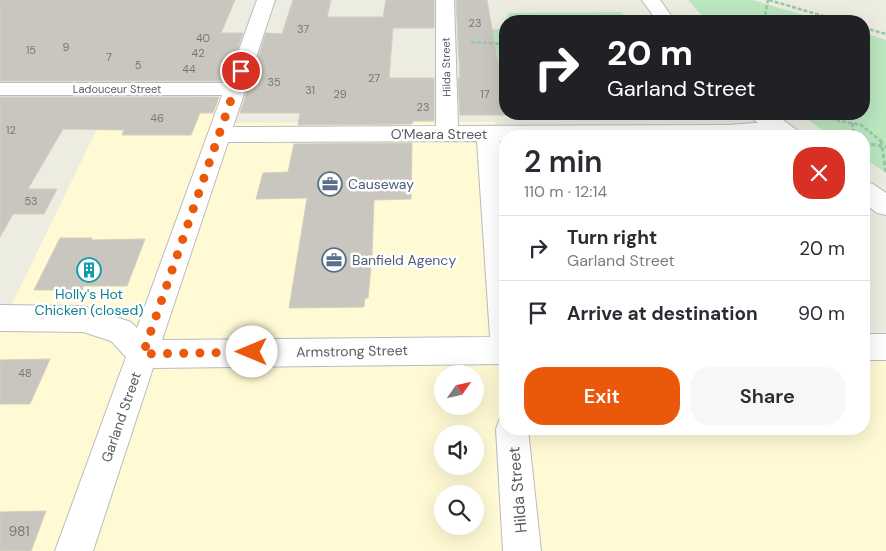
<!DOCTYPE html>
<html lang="en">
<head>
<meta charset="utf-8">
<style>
  body { margin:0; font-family:"DM Sans",sans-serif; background:#f7f7f7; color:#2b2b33; height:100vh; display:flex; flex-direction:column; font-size:19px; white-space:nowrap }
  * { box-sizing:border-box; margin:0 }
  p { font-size:16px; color:#7c7c81 }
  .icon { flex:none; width:28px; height:28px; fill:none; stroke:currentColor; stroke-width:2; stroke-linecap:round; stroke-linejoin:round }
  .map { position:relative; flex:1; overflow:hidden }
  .panel { position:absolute; left:499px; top:130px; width:371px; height:305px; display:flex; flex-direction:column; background:#fff; border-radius:20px; box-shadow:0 5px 20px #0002 }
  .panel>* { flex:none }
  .hud { position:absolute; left:499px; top:15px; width:371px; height:105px; border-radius:20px; box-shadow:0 5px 20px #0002; background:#202124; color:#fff; overflow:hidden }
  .needle { width:32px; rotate:56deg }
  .tools { position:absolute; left:434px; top:365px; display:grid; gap:10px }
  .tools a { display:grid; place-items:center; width:50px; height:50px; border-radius:50%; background:#fff; box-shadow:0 5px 20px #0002; font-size:25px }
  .pin { position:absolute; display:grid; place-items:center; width:42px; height:42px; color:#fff; margin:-21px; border:2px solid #fff; border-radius:50%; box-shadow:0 1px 5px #0007 }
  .me { position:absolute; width:55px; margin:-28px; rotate:270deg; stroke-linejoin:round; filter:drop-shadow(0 0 4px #0008) }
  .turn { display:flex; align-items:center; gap:18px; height:105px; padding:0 25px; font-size:22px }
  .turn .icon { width:65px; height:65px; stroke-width:2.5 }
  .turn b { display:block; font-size:35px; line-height:42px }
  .round { display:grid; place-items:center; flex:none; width:52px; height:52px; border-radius:20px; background:#f7f7f7 }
  .summary { display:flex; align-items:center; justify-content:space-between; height:85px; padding:0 25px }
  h1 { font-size:30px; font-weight:600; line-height:38px }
  .primary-button { display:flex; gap:10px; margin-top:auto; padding:10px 25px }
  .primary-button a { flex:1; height:58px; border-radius:20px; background:#ea580c; color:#fff; font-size:20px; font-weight:600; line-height:58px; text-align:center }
  .primary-button a+a { background:#f7f7f7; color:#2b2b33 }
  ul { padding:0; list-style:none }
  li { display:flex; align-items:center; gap:15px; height:65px; padding:0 25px; border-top:1px solid #e1e1e2 }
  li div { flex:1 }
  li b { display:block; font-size:19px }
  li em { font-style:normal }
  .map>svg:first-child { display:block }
</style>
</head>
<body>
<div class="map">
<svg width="886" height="551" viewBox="0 0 886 551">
  <rect width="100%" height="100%" fill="#edece1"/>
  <path fill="#fffad4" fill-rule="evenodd" d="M222 96 212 123 495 122 505 216V429H864V352L886 351V551H0V307L11 306 111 100ZM442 374H475V406H442ZM442 434H475V466H442ZM442 494H475V526H442Z"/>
  <g fill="#bbe7c0">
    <polygon points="688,0 753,0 824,21 707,21"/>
    <polygon points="622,12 627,21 505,21 505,71 478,71 478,53 458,53 457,30 500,29 509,13"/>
    <polygon points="864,33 886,40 886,173 864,158 864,136 831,136 800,114 864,114"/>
  </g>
  <g fill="#c8c6be" stroke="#d2cfbf">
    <polygon points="0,0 235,0 221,33 243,33 226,81 0,81"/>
    <polygon points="293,0 331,0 327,17 383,17 386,0 434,0 434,28 393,28 389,78 434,78 434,121 413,121 412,124 298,125 300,113 240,113 266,33 282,34"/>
    <polygon points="456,0 487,0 500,74 505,74 505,115 460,115 458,78 460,78"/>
    <polygon points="0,97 219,97 213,113 200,113 191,135 122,135 124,130 63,129 28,189 57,189 44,214 13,214 0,237"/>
    <polygon points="412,143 411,199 374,200 372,256 368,298 365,298 364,307 289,308 307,198 256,199 263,173 288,172 294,144"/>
    <polygon points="60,238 92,238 91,240 145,239 127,286 83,286 82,290 34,290"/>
    <polygon points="50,359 30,404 0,404 0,360"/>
    <polygon points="46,511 31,551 0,551 0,512"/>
  </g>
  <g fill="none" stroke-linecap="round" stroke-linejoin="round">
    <g stroke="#b9bbc1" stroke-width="2">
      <g id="minor">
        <path d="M257 0H275L233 127 436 126V0H454L458 126 728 125 779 121 787 123 790 128 787 133 768 136H505V141H500L505 191V364L153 368 93 551H55L126 357 111 341 83 332 0 331V305L83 306 131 322 137 328 222 95H0V83H227ZM477 141 490 337 162 340 228 142Z"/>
        <rect x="864" y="334" width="22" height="26"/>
        <polygon points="505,416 505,429 528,429 541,551 503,551 496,429 500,418"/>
      </g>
    </g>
    <g stroke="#b9bbc1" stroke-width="2">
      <g id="tertiary">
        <polygon points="642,0 660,0 675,21 657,21"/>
        <polygon points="750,114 775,114 798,131 801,136 775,136 753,119"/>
        <polygon points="864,181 873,184 886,193 886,215 877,213 864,203"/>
      </g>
    </g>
    <g stroke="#94c8a9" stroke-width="2.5" stroke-dasharray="4 2" stroke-linecap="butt">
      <polyline points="769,0 840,21"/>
      <polyline points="764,21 768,0"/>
      <polyline points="864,28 886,34"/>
      <polyline points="471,42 505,44"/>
      <polyline points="807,114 861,125 881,141"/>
      <polyline points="852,123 854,136"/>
    </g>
    <g stroke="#94c8a9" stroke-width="3" stroke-dasharray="4.5 2.5" stroke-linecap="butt">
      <polyline points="881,140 886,173"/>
      <polyline points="864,143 886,147"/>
    </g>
    <use href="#minor" fill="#fff" fill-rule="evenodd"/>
    <use href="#tertiary" fill="#fff" fill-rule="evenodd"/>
  </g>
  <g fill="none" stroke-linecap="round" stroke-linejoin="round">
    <polyline stroke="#ea580c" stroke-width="9" stroke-dasharray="0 16.2" points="241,71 143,354 252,352"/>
  </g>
  <defs>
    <g id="office-ring" transform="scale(1.25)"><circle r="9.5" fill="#fff" stroke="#5c6f8a" stroke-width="1.5"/><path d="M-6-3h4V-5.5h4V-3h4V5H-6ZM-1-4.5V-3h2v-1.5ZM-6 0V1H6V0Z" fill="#5c6f8a"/></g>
    <g id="building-ring" transform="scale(1.25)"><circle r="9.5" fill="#fff" stroke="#0f9aa8" stroke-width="1.5"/><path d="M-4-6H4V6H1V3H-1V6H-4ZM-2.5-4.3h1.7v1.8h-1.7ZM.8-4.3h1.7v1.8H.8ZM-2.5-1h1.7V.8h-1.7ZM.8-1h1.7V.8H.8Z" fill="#0f9aa8"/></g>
  </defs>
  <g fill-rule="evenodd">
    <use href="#office-ring" x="330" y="184"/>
    <use href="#office-ring" x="334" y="260"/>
    <use href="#building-ring" x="89" y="270"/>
  </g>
  <g text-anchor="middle" stroke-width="5" stroke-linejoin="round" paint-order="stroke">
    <g font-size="11" fill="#75777a">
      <text x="475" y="27">23</text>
      <text x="303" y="33">37</text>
      <text x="203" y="42">40</text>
      <text x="66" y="51">9</text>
      <text x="31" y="54">15</text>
      <text x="198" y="57">42</text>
      <text x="109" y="61">7</text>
      <text x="138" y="69">5</text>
      <text x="189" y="73">44</text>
      <text x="374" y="82">27</text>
      <text x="274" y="86">35</text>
      <text x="310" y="94">31</text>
      <text x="340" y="98">29</text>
      <text x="485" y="98">17</text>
      <text x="423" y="111">23</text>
      <text x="157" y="122">46</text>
      <text x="11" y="134">12</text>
      <text x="31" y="205">53</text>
      <text x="25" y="377">48</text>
    </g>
    <g font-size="11" fill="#595d63" stroke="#fff">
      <text transform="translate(446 67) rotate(-91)" y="4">Hilda Street</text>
      <text x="117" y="93">Ladouceur Street</text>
    </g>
    <g font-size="14" fill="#595d63" stroke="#fff">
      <text x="439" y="139">O'Meara Street</text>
      <text transform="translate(352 351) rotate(-1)" y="5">Armstrong Street</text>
      <text transform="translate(121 417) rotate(-71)" y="5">Garland Street</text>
    </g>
    <g font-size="14" fill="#4e5e75" stroke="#fff" text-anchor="start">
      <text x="348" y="189">Causeway</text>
      <text x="352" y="265">Banfield Agency</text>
    </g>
    <g font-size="14" fill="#0d838f" stroke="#fff">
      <text x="89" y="299">Holly's Hot<tspan x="89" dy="16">Chicken (closed)</tspan></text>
    </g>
    <g font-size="14" fill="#75777a">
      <text x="19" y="536">981</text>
    </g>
    <g font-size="16" fill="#595d63" stroke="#fff">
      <text transform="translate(517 490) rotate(-95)" y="6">Hilda Street</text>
    </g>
  </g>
</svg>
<div class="tools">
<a><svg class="needle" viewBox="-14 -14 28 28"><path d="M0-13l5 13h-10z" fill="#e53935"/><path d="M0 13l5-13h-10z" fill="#7c7c81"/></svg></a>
<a><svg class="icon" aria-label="sound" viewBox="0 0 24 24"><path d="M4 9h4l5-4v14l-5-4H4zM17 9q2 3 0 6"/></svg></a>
<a><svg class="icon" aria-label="search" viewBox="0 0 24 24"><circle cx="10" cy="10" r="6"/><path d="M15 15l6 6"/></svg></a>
</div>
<div class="pin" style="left:241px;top:71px;background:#d93025"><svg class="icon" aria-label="arrive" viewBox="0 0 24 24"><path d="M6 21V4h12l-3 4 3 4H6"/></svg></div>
<svg class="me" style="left:252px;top:352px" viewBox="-20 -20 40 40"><circle r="19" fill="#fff"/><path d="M0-13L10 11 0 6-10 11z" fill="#ea580c"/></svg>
<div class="hud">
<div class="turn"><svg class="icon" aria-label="right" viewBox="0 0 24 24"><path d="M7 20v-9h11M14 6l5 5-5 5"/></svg><div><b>20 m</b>Garland Street</div></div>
</div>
<section class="panel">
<div class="summary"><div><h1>2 min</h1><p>110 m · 12:14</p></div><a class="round" style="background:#d93025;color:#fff"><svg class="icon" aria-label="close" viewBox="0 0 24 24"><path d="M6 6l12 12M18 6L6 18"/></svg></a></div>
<ul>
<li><svg class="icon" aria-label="right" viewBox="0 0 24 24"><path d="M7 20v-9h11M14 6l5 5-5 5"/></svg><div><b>Turn right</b><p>Garland Street</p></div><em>20 m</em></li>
<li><svg class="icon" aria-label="arrive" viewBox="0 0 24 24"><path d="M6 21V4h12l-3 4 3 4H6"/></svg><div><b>Arrive at destination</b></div><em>90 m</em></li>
</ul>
<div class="primary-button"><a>Exit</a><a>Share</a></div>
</section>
</div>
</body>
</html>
